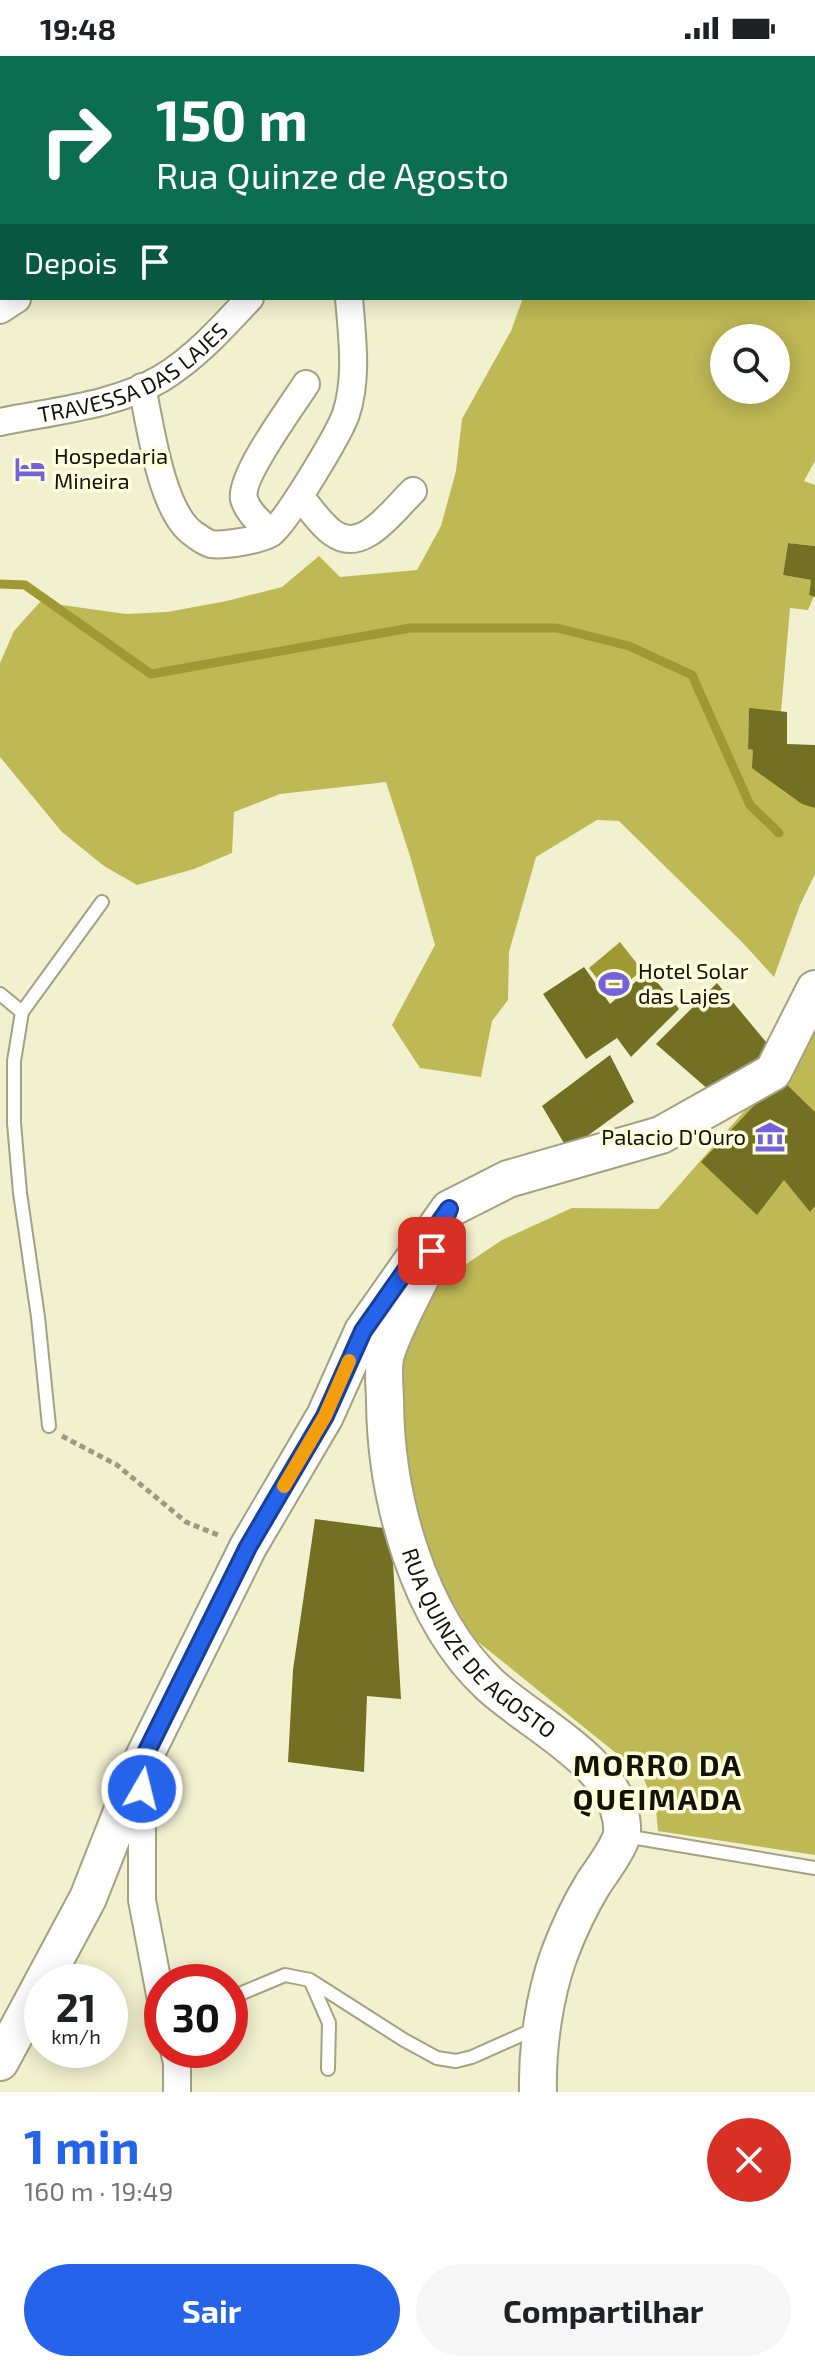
<!DOCTYPE html>
<html lang="pt">
<head>
<meta charset="utf-8">
<style>
  body { margin:0; font-family:"Exo 2",sans-serif; background:#f6f6f6; color:#202124; height:100vh; display:flex; flex-direction:column; font-size:30px; white-space:nowrap }
  * { box-sizing:border-box; margin:0 }
  p { font-size:26px; color:#757577 }
  .icon { flex:none; width:44px; height:44px; fill:none; stroke:currentColor; stroke-width:2; stroke-linecap:round; stroke-linejoin:round }
  .map { position:relative; height:2036px; overflow:hidden }
  .sheet { display:flex; flex-direction:column; background:#fff; flex:1 }
  .sheet>* { flex:none }
  .top-card { position:absolute; left:0px; top:0px; width:816px; height:244px; box-shadow:0 4px 20px #0003; background:#0b6e4f; color:#fff; overflow:hidden }
  .buttons { position:absolute; left:710px; top:268px; display:grid; gap:16px }
  .buttons a { display:grid; place-items:center; width:80px; height:80px; border-radius:50%; background:#fff; box-shadow:0 4px 20px #0003; font-size:40px }
  .speed { position:absolute; left:24px; top:1908px; display:flex; gap:16px; font-size:40px; font-weight:700; text-align:center }
  .speed>* { display:grid; place-content:center; width:104px; height:104px; border-radius:50%; background:#fff; box-shadow:0 4px 20px #0003; line-height:1 }
  .speed small { font-size:20px; font-weight:400 }
  .speed .limit { border:12px solid #d22; background:#fff; color:#111 }
  .pin { position:absolute; display:grid; place-items:center; width:68px; height:68px; color:#fff; margin:-34px; border-radius:16px; box-shadow:0 4px 12px #0006 }
  .me { position:absolute; width:88px; margin:-44px; rotate:8deg; stroke-linejoin:round; filter:drop-shadow(0 0 6px #0008) }
  .turn { display:flex; align-items:center; gap:28px; height:168px; padding:0 24px; font-size:36px }
  .turn .icon { width:104px; height:104px; stroke-width:2.5 }
  .turn b { display:block; font-size:56px; line-height:68px }
  .then { display:flex; align-items:center; height:76px; padding:0 24px; background:#0003; gap:16px; font-size:30px }
  .round { display:grid; place-items:center; flex:none; width:84px; height:84px; border-radius:42px; background:#f6f6f6 }
  .summary { display:flex; align-items:center; justify-content:space-between; height:136px; padding:0 24px }
  h1 { font-size:48px; font-weight:700; line-height:60px; color:#2563eb }
  .primary-button { display:flex; gap:16px; margin-top:auto; padding:16px 24px }
  .primary-button a { flex:1; height:92px; border-radius:48px; background:#2563eb; color:#fff; font-size:32px; font-weight:700; line-height:92px; text-align:center }
  .primary-button a+a { background:#f6f6f6; color:#202124 }
  .status { display:flex; justify-content:space-between; align-items:center; height:56px; padding:0 40px; background:#fff; direction:ltr }
  .status svg { height:22px; fill:currentColor }
  .map>svg:first-child { display:block }
</style>
</head>
<body>
<div class="status"><b>19:48</b><svg viewBox="0 0 49 12"><path d="M0 12V9h3v3zM5 12V6h3v6zM10 12V3h3v9zM15 12V0h3v12zM26 1h20v11H26zM47 4h2v5h-2z"/></svg></div>
<div class="map">
<svg width="815" height="2036" viewBox="0 0 815 2036">
  <rect width="100%" height="100%" fill="#f1f0cf"/>
  <g fill="#beb855" fill-rule="evenodd">
    <path d="M642 0H815V405L804 425 815 429V490L788 487 783 519 811 524 809 539 814 540 808 554 790 552 781 656 749 653 748 693 753 694 815 752V818L800 849 774 921 742 886 619 765 597 764 536 801 509 896 508 944 492 965 481 1021 420 1012 392 969 435 889 410 800 386 726 280 738 234 756 232 797 194 813 137 829 104 810 62 776 0 701V607L14 575 40 546 126 558 167 556 227 545 282 531 319 500 340 521 417 514 441 470 456 415 462 363 511 275 523 242H814V2H640ZM724 282H776V334H724Z"/>
    <polygon points="815,975 815,1799 658,1775 656,1753 642,1718 477,1585 436,1530 397,1378 401,1294 441,1225 502,1184 572,1152 658,1153"/>
  </g>
  <polygon fill="#9f9934" points="620,886 642,914 611,941 589,912"/>
  <g fill="none" stroke-linecap="round" stroke-linejoin="round">
    <polyline stroke="#9f9934" stroke-width="9" points="0,528 25,529 151,618 410,572 557,572 629,590 692,619 750,749 779,777"/>
  </g>
  <g fill="#747023">
    <polygon points="788,487 815,490 815,541 809,539 811,524 783,519"/>
    <polygon points="749,652 787,656 787,688 815,689 815,752 802,748 752,712 753,694 748,693"/>
    <polygon points="584,911 610,948 648,915 679,953 631,1001 617,982 586,1003 543,938"/>
    <polygon points="717,927 771,992 717,1041 656,988"/>
    <polygon points="610,999 634,1046 568,1094 542,1050"/>
    <polygon points="780,1022 815,1056 815,1150 810,1156 784,1124 757,1159 701,1106"/>
    <polygon points="315,1463 391,1473 401,1643 367,1640 364,1716 288,1706 293,1614"/>
  </g>
  <g fill="none" stroke-linecap="round" stroke-linejoin="round">
    <g stroke="#a3a283" stroke-width="16">
      <g id="lane">
        <polyline points="49,0 50,2"/>
        <polyline points="0,938 22,956"/>
        <polyline points="49,1370 38,1261 20,1137 14,1067 14,1005 22,956 102,846"/>
        <polyline points="625,1780 815,1812"/>
        <polyline points="311,1926 329,1967 328,2013"/>
        <polyline points="230,1942 285,1919 310,1924 404,1984 437,2002 456,2005 472,2001 537,1972"/>
      </g>
    </g>
    <g stroke="#a3a283" stroke-width="30">
      <g id="street">
        <polyline points="451,2 454,0"/>
        <polyline points="0,254 17,243"/>
        <path d="M142 331C150 368 160 443 186 471 190 476 204 486 211 488 223 490 261 484 271 477 287 465 339 378 346 358 358 321 352 280 349 242"/>
        <path id="s1" d="M0 366C53 355 115 350 162 322 196 301 223 271 250 242"/>
        <path d="M300 440C310 452 320 468 333 477 363 499 393 454 413 435"/>
        <path d="M271 477C261 467 248 457 244 443 239 421 292 350 306 328"/>
        <polyline points="142,1718 142,1844 162,1949"/>
        <polyline points="174,1994 177,2007 177,2036"/>
      </g>
    </g>
    <g stroke="#a3a283" stroke-width="40">
      <g id="secondary">
        <path id="s2" d="M421 1221C409 1246 394 1272 386 1298 382 1312 385 1331 385 1346 386 1442 418 1561 489 1628 528 1665 609 1703 620 1758 622 1764 623 1776 621 1782 615 1798 602 1814 593 1828 579 1851 568 1875 559 1899 544 1941 537 1992 538 2036"/>
        <polyline points="43,1926 88,1842 142,1705 248,1491 325,1360 363,1275 449,1153 508,1123 661,1079 773,1016 815,933"/>
        <polyline points="0,2006 42,1928"/>
      </g>
    </g>
    <polyline stroke="#9b9b82" stroke-width="5" stroke-dasharray="6 4" stroke-linecap="butt" points="62,1380 117,1409 186,1466 218,1479"/>
    <use href="#lane" stroke="#fff" stroke-width="12"/>
    <use href="#street" stroke="#fff" stroke-width="26"/>
    <use href="#secondary" stroke="#fff" stroke-width="36"/>
  </g>
  <g fill="none" stroke-linecap="round" stroke-linejoin="round">
    <g stroke="#184099" stroke-width="20">
      <polyline id="route" points="142,1733 142,1705 248,1491 325,1360 363,1275 449,1153 432,1195"/>
    </g>
    <use href="#route" stroke="#2563eb" stroke-width="14"/>
    <polyline stroke="#f59e0b" stroke-width="14" points="284,1430 325,1360 349,1305"/>
  </g>
  <defs>
    <g id="hotel-bare" transform="scale(2.4)"><path d="M-6-4.5h1.5V1H6V5H4.5V3h-9V5H-6ZM-4 0a1.8 1.8 0 1 1 3.6 0ZM.5 0V-2.5h3Q6-2.5 6 0Z" fill="#7462dc" stroke="#fefedc" stroke-width="2.5" paint-order="stroke"/></g>
    <g id="stadium-bare" transform="scale(2.4)"><path d="M0-5a6.5 5 0 1 0 0 10a6.5 5 0 1 0 0-10ZM-3.5-1.8h7v3.6h-7Z" fill="#7462dc" stroke="#fefedc" stroke-width="2.5" paint-order="stroke"/></g>
    <g id="museum-bare" transform="scale(2.4)"><path d="M0-6L6-3V-2H-6V-3ZM-5-1h2V3h-2ZM-1-1h2V3h-2ZM3-1h2V3H3ZM-6 4H6V6H-6Z" fill="#7462dc" stroke="#fefedc" stroke-width="2.5" paint-order="stroke"/></g>
  </defs>
  <g fill-rule="evenodd">
    <use href="#hotel-bare" x="30" y="413"/>
    <use href="#stadium-bare" x="614" y="928"/>
    <use href="#museum-bare" x="770" y="1081"/>
  </g>
  <g text-anchor="middle" stroke-width="7" stroke-linejoin="round" paint-order="stroke">
    <g font-size="22" fill="#131307" stroke="#fefedc">
      <text dy="8" stroke="none"><textPath href="#s1" startOffset="144">TRAVESSA DAS LAJES</textPath></text>
      <text dy="8" stroke="none"><textPath href="#s2" startOffset="402">RUA QUINZE DE AGOSTO</textPath></text>
    </g>
    <g font-size="22" fill="#131307" stroke="#fefedc" text-anchor="start">
      <text x="54" y="408">Hospedaria<tspan x="54" dy="25">Mineira</tspan></text>
      <text x="638" y="923">Hotel Solar<tspan x="638" dy="25">das Lajes</tspan></text>
      <text x="746" y="1089" text-anchor="end">Palacio D'Ouro</text>
    </g>
    <g font-size="30" font-weight="bold" letter-spacing="2" fill="#131307" stroke="#fefedc">
      <text x="658" y="1720">MORRO DA<tspan x="658" dy="34">QUEIMADA</tspan></text>
    </g>
  </g>
</svg>
<div class="buttons">
<a><svg class="icon" aria-label="search" viewBox="0 0 24 24"><circle cx="10" cy="10" r="6"/><path d="M15 15l6 6"/></svg></a>
</div>
<div class="speed"><div>21<small>km/h</small></div><div class="limit">30</div></div>
<div class="pin" style="left:432px;top:1195px;background:#d93025"><svg class="icon" aria-label="arrive" viewBox="0 0 24 24"><path d="M6 21V4h12l-3 4 3 4H6"/></svg></div>
<svg class="me" style="left:142px;top:1733px" viewBox="-20 -20 40 40"><circle r="17" fill="#2563eb" stroke="#fff" stroke-width="3"/><path d="M0-11L8 9 0 5-8 9z" fill="#fff"/></svg>
<div class="top-card">
<div class="turn"><svg class="icon" aria-label="right" viewBox="0 0 24 24"><path d="M7 20v-9h11M14 6l5 5-5 5"/></svg><div><b>150 m</b>Rua Quinze de Agosto</div></div>
<div class="then">Depois<svg class="icon" aria-label="arrive" viewBox="0 0 24 24"><path d="M6 21V4h12l-3 4 3 4H6"/></svg></div>
</div>
</div>
<section class="sheet">
<div class="summary"><div><h1>1 min</h1><p>160 m · 19:49</p></div><a class="round" style="background:#d93025;color:#fff"><svg class="icon" aria-label="close" viewBox="0 0 24 24"><path d="M6 6l12 12M18 6L6 18"/></svg></a></div>
<div class="primary-button"><a>Sair</a><a>Compartilhar</a></div>
</section>
</body>
</html>
